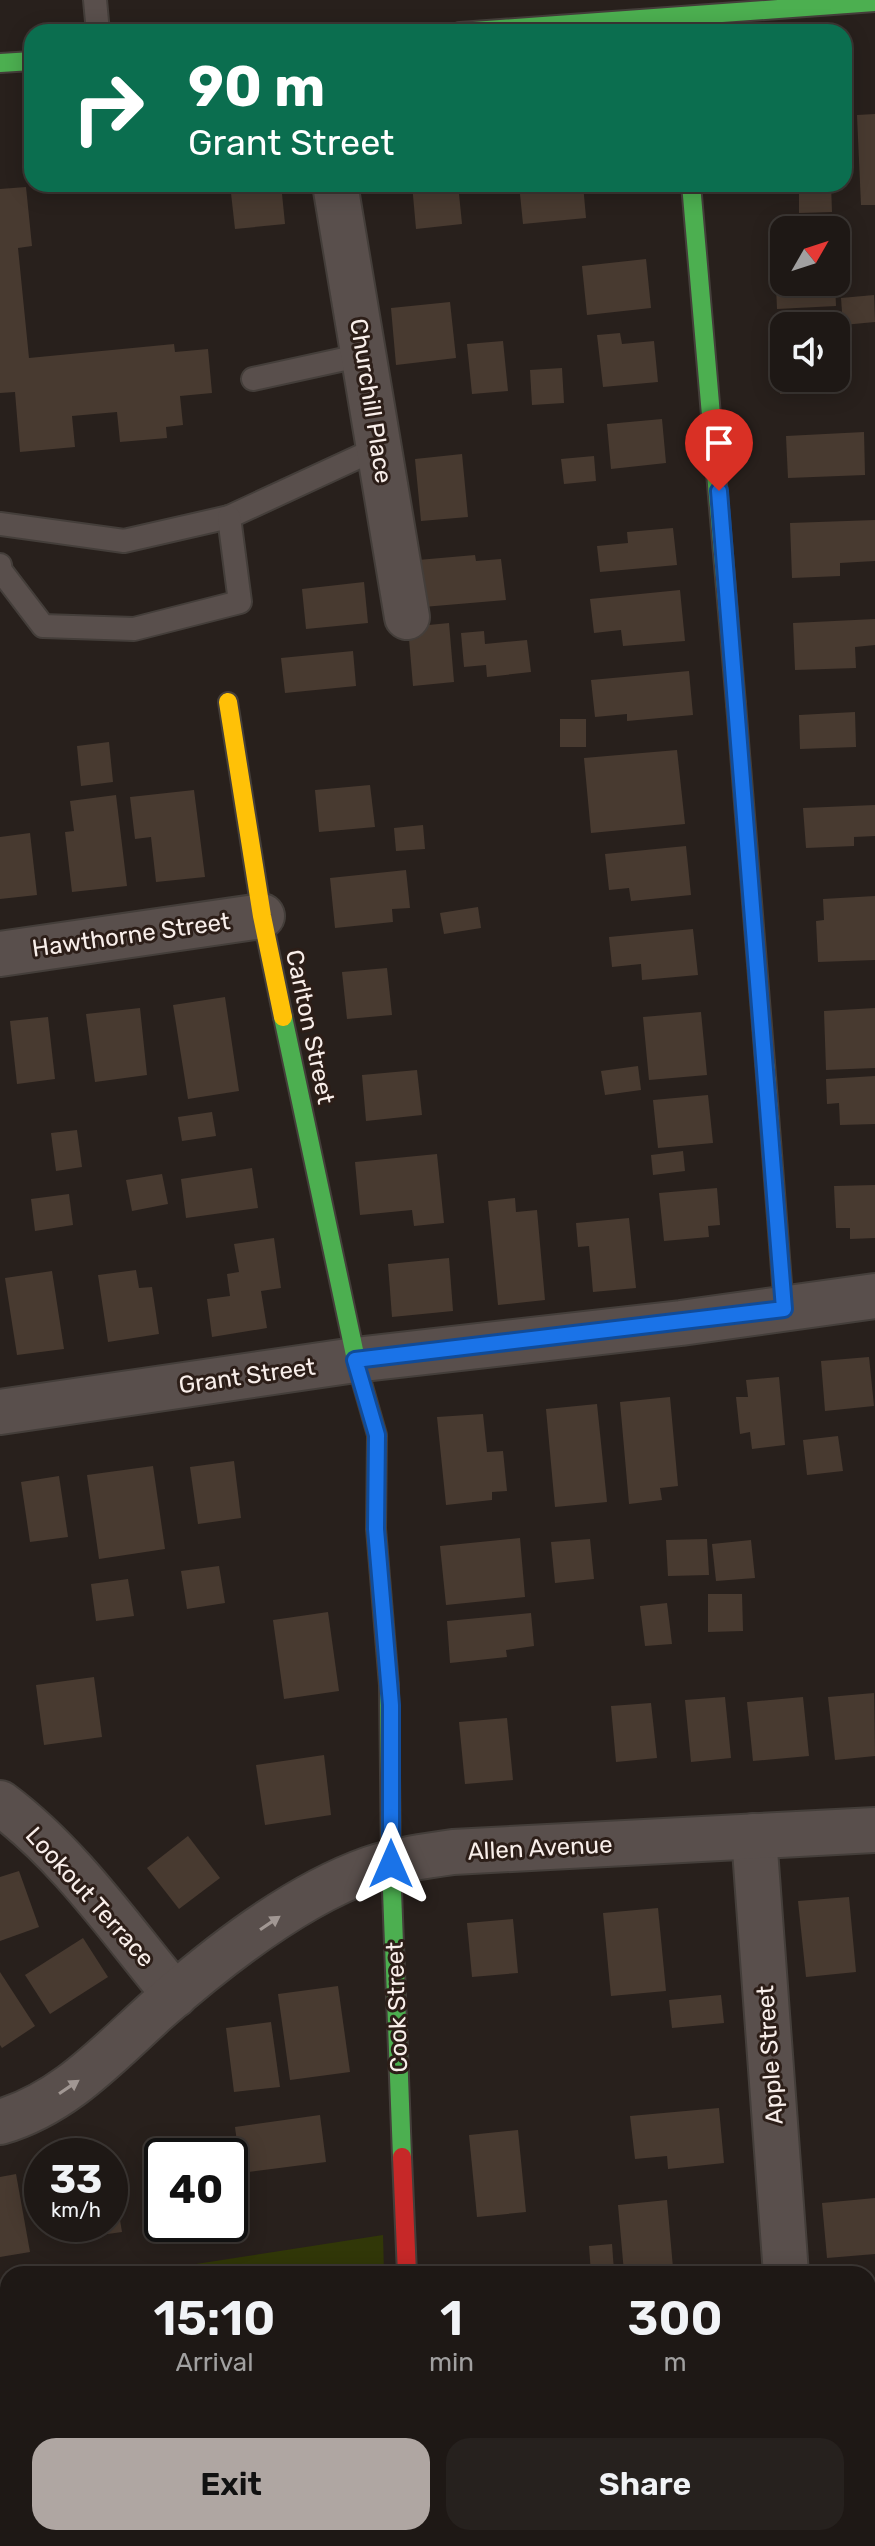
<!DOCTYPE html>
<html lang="en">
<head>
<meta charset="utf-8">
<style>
  body { margin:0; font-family:Rubik,sans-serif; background:#26211e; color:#f1f3f6; height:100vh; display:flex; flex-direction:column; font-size:30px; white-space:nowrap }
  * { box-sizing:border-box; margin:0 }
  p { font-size:26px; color:#a1a0a0 }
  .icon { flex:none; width:44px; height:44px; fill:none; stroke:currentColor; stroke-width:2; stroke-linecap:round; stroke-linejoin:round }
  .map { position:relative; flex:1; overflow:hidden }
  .drawer { position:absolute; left:0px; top:2266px; width:876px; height:280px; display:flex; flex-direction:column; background:#1e1815; border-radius:24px 24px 0 0; box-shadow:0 4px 20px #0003,0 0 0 2px #3c3734 }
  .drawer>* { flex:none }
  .top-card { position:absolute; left:24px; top:24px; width:828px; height:168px; border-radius:24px; box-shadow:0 4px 20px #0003,0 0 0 2px #3c3734; background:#0b6e4f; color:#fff; overflow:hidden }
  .needle { width:52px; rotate:51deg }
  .buttons { position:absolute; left:770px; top:216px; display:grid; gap:16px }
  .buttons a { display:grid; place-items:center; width:80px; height:80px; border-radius:16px; background:#1e1815; box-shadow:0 4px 20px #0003,0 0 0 2px #3c3734; font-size:40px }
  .speed { position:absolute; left:24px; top:2138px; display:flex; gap:16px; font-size:40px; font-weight:700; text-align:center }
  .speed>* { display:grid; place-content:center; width:104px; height:104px; border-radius:50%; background:#1e1815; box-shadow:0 4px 20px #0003,0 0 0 2px #3c3734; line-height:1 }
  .speed small { font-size:20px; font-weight:400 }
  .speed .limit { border:4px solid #111; border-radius:12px; background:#fff; color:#111 }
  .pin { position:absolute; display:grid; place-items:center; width:68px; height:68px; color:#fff; margin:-82px -34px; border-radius:50% 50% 50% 0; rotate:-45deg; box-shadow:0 0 8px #0007 }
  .pin .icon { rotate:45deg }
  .me { position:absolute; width:88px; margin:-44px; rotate:0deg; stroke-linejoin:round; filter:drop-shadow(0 0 6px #0008) }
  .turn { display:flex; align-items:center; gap:28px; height:168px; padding:0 32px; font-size:36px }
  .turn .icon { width:104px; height:104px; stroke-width:2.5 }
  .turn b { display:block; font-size:56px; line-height:68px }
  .eta { display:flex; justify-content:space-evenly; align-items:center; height:136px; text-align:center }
  .eta b { font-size:48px; font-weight:600; line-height:56px }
  .primary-button { display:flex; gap:16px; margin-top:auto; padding:16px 32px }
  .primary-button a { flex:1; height:92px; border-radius:24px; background:#afa6a2; color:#111; font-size:32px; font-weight:600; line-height:92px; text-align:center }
  .primary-button a+a { background:#26211e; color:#f1f3f6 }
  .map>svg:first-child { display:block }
</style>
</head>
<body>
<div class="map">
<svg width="875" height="2546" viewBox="0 0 875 2546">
  <rect width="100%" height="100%" fill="#28201c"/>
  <g fill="#313708">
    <polygon points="383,2235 384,2274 131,2274"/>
    <polygon points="8,2412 8,2538 392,2538 392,2546 0,2546 0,2426"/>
  </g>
  <g fill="#483a30">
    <polygon points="875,114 875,205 861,205 857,115"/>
    <polygon points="230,184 281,184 285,224 235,229"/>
    <polygon points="412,184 458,184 462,224 416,229"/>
    <polygon points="519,184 583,184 586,218 523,224"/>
    <polygon points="787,184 831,184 832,212 799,213 799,192 787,192"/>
    <polygon points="26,187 32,246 18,248 29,358 174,344 175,352 208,349 212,393 180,396 183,425 166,427 167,438 120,442 117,412 72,416 75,447 20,452 15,392 0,393 0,189"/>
    <polygon points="840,217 841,247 836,247 836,230 802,230 802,219"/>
    <polygon points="646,259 651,308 587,315 582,266"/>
    <polygon points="784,261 784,282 835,282 836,306 777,309 775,262"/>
    <polygon points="874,295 875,322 843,325 841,298"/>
    <polygon points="450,302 456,358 396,365 391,308"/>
    <polygon points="620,333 622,344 654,341 658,382 603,387 597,335"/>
    <polygon points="503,341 508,391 472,394 467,344"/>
    <polygon points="778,347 784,347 784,378 832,378 833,392 780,394"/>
    <polygon points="562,368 564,403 532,405 530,370"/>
    <polygon points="662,419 666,463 611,469 607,424"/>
    <polygon points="864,432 865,475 788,478 786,436"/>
    <polygon points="462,454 468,517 421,521 415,459"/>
    <polygon points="594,456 596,481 564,484 561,459"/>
    <polygon points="875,520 875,561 840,563 840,576 792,578 790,523"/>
    <polygon points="673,528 677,565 600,572 597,546 628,543 627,532"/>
    <polygon points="475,555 476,561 501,559 506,600 423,607 418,560"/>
    <polygon points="364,582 368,623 306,629 302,589"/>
    <polygon points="680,590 685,641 623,646 621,630 594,633 590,599"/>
    <polygon points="875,619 875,645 855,647 856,668 795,670 793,623"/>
    <polygon points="449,623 454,682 413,686 408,627"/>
    <polygon points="484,631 485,644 527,640 531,672 487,677 486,665 464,667 461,633"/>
    <polygon points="353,651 356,686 285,693 281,658"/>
    <polygon points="689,671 693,715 627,721 627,714 595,717 591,680"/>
    <polygon points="855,712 856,747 800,749 799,715"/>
    <rect x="560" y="719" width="26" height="28"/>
    <polygon points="109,742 113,782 81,786 77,746"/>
    <polygon points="677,750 685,824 591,833 584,758"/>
    <polygon points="370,785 375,827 319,832 315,790"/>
    <polygon points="194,790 205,877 156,882 151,837 135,839 130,797"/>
    <polygon points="116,795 127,886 72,892 65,832 74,831 70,801"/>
    <polygon points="875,805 875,836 854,837 854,846 806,848 803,808"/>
    <polygon points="423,825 425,849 396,851 394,828"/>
    <polygon points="30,833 37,895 0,899 0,837"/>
    <polygon points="686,846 691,895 631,901 629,888 609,890 605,854"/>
    <polygon points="406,870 410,908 392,909 393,922 335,928 330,878"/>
    <polygon points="875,896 875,960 818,962 816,921 824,920 823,899"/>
    <polygon points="478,907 481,928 444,934 440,913"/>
    <polygon points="693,929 698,975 642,980 641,964 612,967 609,937"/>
    <polygon points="387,968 392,1015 347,1019 342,972"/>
    <polygon points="225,997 239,1091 188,1099 173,1005"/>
    <polygon points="140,1008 147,1075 95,1082 86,1014"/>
    <polygon points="875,1008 875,1068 826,1070 824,1011"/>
    <polygon points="701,1012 707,1075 649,1080 643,1017"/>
    <polygon points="48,1017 55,1079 17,1084 10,1021"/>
    <polygon points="638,1066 641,1090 605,1095 601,1071"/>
    <polygon points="417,1070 422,1115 366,1121 362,1075"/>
    <polygon points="875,1076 875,1124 840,1125 839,1103 827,1104 826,1079"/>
    <polygon points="708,1095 713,1143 658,1148 653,1100"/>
    <polygon points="212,1112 216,1136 182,1141 178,1117"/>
    <polygon points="77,1130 82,1167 56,1171 51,1133"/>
    <polygon points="683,1151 685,1171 653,1175 651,1155"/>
    <polygon points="437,1154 444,1223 414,1226 412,1210 360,1215 355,1162"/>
    <polygon points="252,1168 258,1208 186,1218 181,1179"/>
    <polygon points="162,1174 168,1204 132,1211 126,1180"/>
    <polygon points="875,1185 875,1238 850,1239 850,1228 836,1228 834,1186"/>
    <polygon points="717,1188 720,1225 708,1226 709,1237 664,1241 659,1193"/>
    <polygon points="69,1194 73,1225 35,1231 31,1199"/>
    <polygon points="515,1198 516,1212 537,1210 545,1300 498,1305 488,1201"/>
    <polygon points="629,1218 636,1288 593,1292 589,1246 578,1247 576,1223"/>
    <polygon points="274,1238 281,1288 261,1291 267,1328 212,1337 207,1299 230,1296 227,1274 239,1272 234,1244"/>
    <polygon points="449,1258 453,1311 392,1317 388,1264"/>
    <polygon points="136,1270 139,1288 152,1287 159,1334 108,1342 98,1275"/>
    <polygon points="52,1271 64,1349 17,1355 5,1278"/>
    <polygon points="869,1357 874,1406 825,1411 821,1361"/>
    <polygon points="779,1377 785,1445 752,1449 750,1432 740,1434 736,1397 748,1397 746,1380"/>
    <polygon points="670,1397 678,1486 660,1488 662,1500 629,1504 620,1402"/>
    <polygon points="597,1404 607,1502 555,1507 546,1409"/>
    <polygon points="483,1414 487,1452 503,1451 507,1491 492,1492 492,1500 446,1505 437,1417"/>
    <polygon points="838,1436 843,1471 807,1475 803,1440"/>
    <polygon points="234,1461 241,1518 198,1524 190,1467"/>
    <polygon points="153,1466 165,1549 99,1559 87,1475"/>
    <polygon points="59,1476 68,1537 30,1542 21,1482"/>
    <polygon points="520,1538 525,1597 446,1605 440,1546"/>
    <polygon points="590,1539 594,1579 555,1583 551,1542"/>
    <polygon points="707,1539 709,1575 668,1576 666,1540"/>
    <polygon points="751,1540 755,1578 716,1581 712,1544"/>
    <polygon points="219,1566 225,1603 187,1609 181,1571"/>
    <polygon points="128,1579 134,1616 96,1621 91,1584"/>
    <polygon points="708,1594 742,1594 743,1631 708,1632"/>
    <polygon points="667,1603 672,1644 645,1646 640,1606"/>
    <polygon points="328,1612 339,1691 284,1699 273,1620"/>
    <polygon points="531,1613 534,1646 506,1650 507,1657 450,1663 447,1621"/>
    <polygon points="94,1677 102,1737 44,1745 36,1685"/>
    <polygon points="874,1693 875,1756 835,1760 828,1697"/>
    <polygon points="725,1697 731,1758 691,1762 685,1700"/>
    <polygon points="803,1697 809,1756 753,1761 747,1702"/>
    <polygon points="651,1703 657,1758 616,1762 611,1706"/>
    <polygon points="507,1718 513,1780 465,1784 459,1722"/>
    <polygon points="324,1755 331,1815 265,1825 256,1765"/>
    <polygon points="188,1836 220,1878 179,1909 147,1868"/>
    <polygon points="19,1871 39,1927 0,1941 0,1877"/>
    <polygon points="849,1897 856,1972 806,1977 798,1901"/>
    <polygon points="658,1908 666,1991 611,1996 603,1913"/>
    <polygon points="513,1919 518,1973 472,1977 467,1923"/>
    <polygon points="83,1938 108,1977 50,2014 25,1975"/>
    <polygon points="0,1972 35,2026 2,2048 0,2045"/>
    <polygon points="338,1986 350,2072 290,2080 278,1994"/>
    <polygon points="721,1995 724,2023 672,2028 669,2000"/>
    <polygon points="271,2022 280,2087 234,2092 226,2028"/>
    <polygon points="719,2108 724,2163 668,2169 667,2156 635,2159 630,2116"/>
    <polygon points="320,2115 326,2162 241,2173 235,2127"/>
    <polygon points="518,2130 526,2212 477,2217 469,2135"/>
    <polygon points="111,2151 111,2156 88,2156 88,2154"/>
    <polygon points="110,2159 122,2232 65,2240 63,2224 110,2224"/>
    <polygon points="16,2174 30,2252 0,2257 0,2177"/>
    <polygon points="875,2198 875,2254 827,2258 822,2203"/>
    <polygon points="667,2200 673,2268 624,2272 618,2205"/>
    <polygon points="612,2244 614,2271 591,2273 589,2246"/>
    <polygon points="752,2270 753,2274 733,2274 733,2272"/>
    <rect x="868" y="2318" width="7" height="34"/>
    <polygon points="875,2418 875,2469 868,2469 868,2419"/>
    <polygon points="868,2496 875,2496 875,2543 828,2543 828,2538 868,2538"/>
    <polygon points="492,2538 539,2538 540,2546 492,2546"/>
  </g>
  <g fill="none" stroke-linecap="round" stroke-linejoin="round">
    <g stroke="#443e3a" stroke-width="26">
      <g id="lane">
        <polyline points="95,0 98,32"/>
        <polyline points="253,379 363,355"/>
        <polyline points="0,524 124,541 229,517 378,448"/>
        <polyline points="0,565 1,571 43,626 134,629 240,602 229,517"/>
      </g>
    </g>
    <g stroke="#443e3a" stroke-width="48">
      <g id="street">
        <polyline points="335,184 407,617"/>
        <polyline points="0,954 262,916"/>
        <polyline points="0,1412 355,1360 681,1323 875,1296"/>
        <path d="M0 1803C69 1854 121 1930 175 1995"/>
        <polyline points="754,1836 786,2274"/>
        <path d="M0 2122C65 2103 108 2054 157 2010 217 1957 294 1896 370 1869 397 1860 425 1856 453 1852L875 1830"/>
        <polyline points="418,2538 419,2546"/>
        <polyline points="798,2538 798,2546"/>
      </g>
    </g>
    <g stroke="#443e3a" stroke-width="22">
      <g id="fast">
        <polyline points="460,32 875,2"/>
        <polyline points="0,63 32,61"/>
        <polyline points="691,184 736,704"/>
        <polyline points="283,1017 358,1369"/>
        <polyline points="389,1685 391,1864 402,2157"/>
      </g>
    </g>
    <g stroke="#443e3a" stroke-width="22">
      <g id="slow">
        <polyline points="228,702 262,916 283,1017"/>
        <polyline points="765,1063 784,1309"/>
      </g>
    </g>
    <g stroke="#443e3a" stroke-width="22">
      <g id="jam">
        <polyline points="736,704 765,1063"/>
        <polyline points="358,1369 377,1435 376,1529 389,1685"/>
        <polyline points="402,2157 407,2274"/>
      </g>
    </g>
    <use href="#lane" stroke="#594f4c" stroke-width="22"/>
    <use href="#street" stroke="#594f4c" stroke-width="44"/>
    <use href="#fast" stroke="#4caf50" stroke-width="18"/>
    <use href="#slow" stroke="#ffc107" stroke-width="18"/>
    <use href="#jam" stroke="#c62828" stroke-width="18"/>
  </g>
  <defs><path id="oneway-solid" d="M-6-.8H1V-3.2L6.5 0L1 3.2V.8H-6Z" transform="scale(2)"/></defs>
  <g fill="#a19793">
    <use href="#oneway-solid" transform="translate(270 1923) rotate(-34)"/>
    <use href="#oneway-solid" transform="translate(69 2087) rotate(-34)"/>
  </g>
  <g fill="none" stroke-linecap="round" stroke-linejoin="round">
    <g stroke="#114b97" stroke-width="20">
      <polyline id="route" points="391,1864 391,1705 376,1529 377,1435 355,1360 784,1309 719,491"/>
    </g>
    <use href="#route" stroke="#1a73e8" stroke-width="14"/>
  </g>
  <g text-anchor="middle" stroke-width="6" stroke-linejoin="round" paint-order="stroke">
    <g font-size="24" fill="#f8eeea" stroke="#2c1e18">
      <text transform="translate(371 401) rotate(81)" y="8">Churchill Place</text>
      <text transform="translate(131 935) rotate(-8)" y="8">Hawthorne Street</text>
      <text transform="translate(310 1027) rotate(78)" y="8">Carlton Street</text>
      <text transform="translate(247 1376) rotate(-8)" y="8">Grant Street</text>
      <text transform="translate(540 1848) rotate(-3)" y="8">Allen Avenue</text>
      <text transform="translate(90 1897) rotate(48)" y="8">Lookout Terrace</text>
      <text transform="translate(397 2007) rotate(-92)" y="8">Cook Street</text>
      <text transform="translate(770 2055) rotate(-94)" y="8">Apple Street</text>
    </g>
  </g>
</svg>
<div class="buttons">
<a><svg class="needle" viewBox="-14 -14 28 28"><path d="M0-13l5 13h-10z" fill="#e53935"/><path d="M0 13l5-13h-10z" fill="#a1a0a0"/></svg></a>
<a><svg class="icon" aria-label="sound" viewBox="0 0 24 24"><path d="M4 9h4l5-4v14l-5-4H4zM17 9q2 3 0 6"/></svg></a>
</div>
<div class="speed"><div>33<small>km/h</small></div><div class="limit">40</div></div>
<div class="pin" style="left:719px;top:491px;background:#d93025"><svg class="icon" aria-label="arrive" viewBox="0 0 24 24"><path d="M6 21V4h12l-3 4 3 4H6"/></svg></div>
<svg class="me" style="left:391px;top:1864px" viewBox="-20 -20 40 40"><path d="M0-17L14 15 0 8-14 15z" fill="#1a73e8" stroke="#fff" stroke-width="4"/></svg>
<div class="top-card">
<div class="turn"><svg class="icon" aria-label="right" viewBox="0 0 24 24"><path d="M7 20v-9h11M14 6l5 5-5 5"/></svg><div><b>90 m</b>Grant Street</div></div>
</div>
<section class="drawer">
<div class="eta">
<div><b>15:10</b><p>Arrival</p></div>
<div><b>1</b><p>min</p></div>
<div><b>300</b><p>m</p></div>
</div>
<div class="primary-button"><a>Exit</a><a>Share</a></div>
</section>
</div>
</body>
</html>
